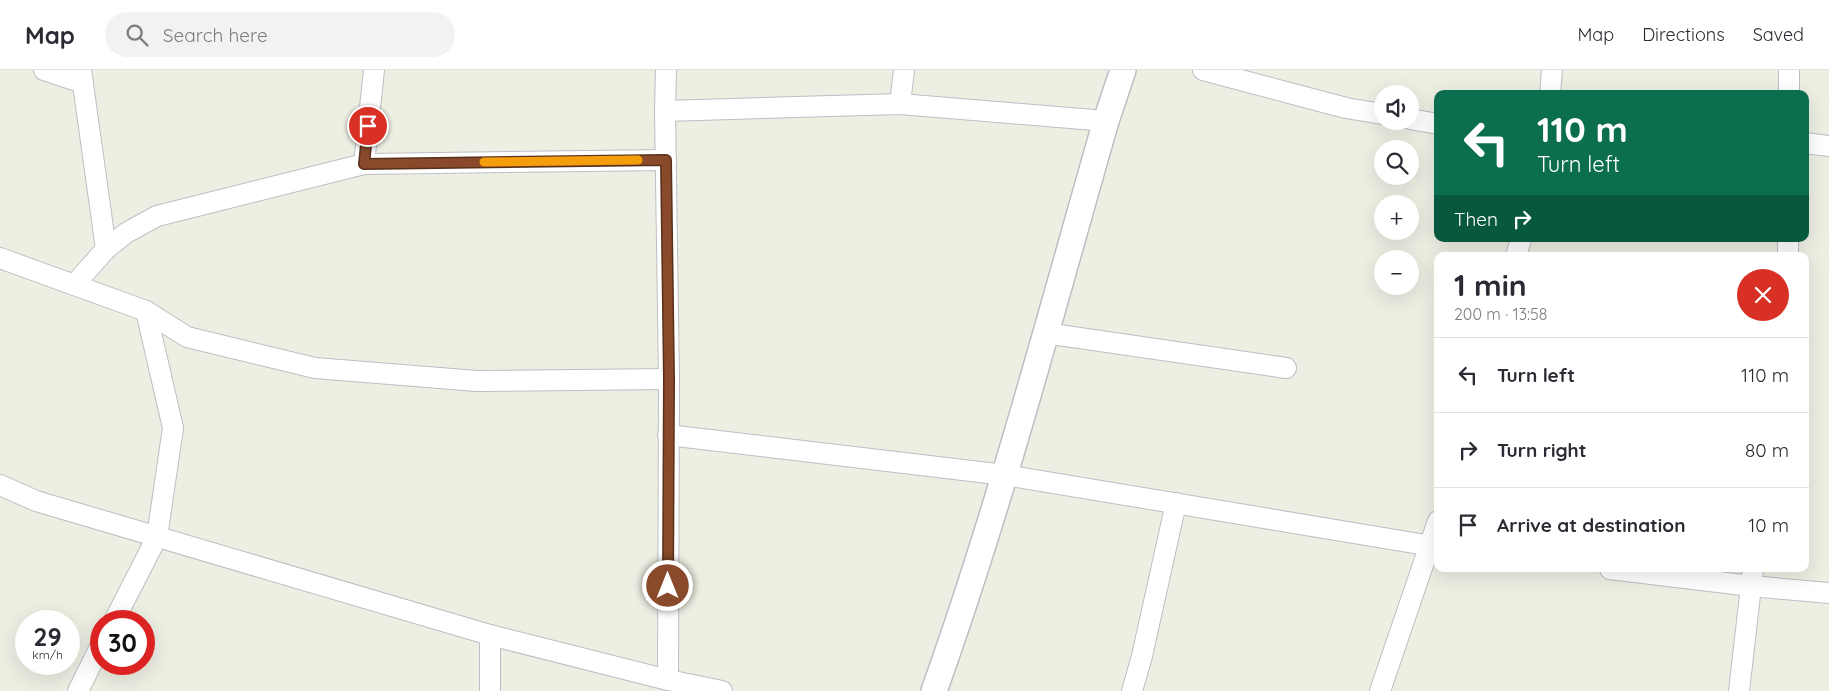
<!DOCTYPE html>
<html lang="en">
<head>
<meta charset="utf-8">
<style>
  body { margin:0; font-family:Quicksand,sans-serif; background:#f2f2f3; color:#2b2b33; height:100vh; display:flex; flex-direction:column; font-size:19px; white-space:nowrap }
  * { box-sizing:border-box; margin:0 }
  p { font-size:16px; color:#7c7c81 }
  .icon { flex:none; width:28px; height:28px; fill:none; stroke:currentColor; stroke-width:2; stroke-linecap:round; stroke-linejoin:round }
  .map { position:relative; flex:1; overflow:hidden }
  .panel { position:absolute; left:1434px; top:182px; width:375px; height:320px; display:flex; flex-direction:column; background:#fff; border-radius:10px; box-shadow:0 5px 20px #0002 }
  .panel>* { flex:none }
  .top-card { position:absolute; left:1434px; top:20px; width:375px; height:152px; border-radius:10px; box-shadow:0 5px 20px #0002; background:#0b6e4f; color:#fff; overflow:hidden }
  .buttons { position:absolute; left:1374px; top:15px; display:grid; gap:10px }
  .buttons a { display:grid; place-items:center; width:45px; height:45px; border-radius:50%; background:#fff; box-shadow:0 5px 20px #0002; font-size:25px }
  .speed { position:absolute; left:15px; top:540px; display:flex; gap:10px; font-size:25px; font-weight:700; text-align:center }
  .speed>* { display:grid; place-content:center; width:65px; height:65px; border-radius:50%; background:#fff; box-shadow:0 5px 20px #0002; line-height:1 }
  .speed small { font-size:12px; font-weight:400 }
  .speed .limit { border:8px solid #d22; background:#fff; color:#111 }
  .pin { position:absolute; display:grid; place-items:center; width:42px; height:42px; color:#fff; margin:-21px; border:2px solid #fff; border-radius:50%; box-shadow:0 1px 5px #0007 }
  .me { position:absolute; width:55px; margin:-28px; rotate:0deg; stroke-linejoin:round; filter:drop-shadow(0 0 4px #0008) }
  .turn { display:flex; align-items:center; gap:18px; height:105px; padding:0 20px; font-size:22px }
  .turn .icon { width:65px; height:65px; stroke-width:2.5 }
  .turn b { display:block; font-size:35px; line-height:42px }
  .then { display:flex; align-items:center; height:48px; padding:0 20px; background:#0003; gap:10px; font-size:19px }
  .round { display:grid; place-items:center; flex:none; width:52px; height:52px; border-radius:26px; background:#f2f2f3 }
  .head { display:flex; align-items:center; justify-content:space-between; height:85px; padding:0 20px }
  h1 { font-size:30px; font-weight:700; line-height:38px }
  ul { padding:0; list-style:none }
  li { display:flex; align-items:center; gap:15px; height:75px; padding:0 20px; border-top:1px solid #e1e1e2 }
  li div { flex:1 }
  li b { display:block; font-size:19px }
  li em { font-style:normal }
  header { display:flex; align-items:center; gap:30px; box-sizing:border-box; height:70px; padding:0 25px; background:#fff; border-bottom:1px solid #e1e1e2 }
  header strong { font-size:24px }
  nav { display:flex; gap:28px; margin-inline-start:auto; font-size:18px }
  .search { width:350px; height:45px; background:#f2f2f3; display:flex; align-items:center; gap:12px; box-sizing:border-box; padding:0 18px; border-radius:28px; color:#7c7c81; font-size:19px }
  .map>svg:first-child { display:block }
</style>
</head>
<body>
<header>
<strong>Map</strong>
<div class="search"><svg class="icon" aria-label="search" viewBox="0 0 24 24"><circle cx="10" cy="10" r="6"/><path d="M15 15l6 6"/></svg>Search here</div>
<nav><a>Map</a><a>Directions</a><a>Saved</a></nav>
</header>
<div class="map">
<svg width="1829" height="621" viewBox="0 0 1829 621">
  <rect width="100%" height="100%" fill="#eeefe3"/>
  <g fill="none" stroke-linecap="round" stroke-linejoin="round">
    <g stroke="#bdbec5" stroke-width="22">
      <g id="minor">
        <polyline points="44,0 83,13"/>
        <polyline points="81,0 106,179"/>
        <polyline points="666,0 665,41 669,309 668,610"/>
        <polyline points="1203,0 1346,38 1382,44"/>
        <polyline points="1550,24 1552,0"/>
        <polyline points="1789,24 1789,0"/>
        <polyline points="900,34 904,0"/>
        <polyline points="665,41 900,34 1106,51"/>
        <polyline points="1410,49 1438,54"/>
        <polyline points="1805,73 1829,76"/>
        <polyline points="364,94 374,0"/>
        <polyline points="1788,169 1788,186"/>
        <polyline points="1516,186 1521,169"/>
        <polyline points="0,188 146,241 187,267 315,298 477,311 669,309"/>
        <polyline points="74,215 106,179 126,163 157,146 364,94 666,90"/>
        <polyline points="1045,263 1286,298"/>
        <polyline points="668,365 1005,405 1438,477"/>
        <polyline points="0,415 36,431 490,565 668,610 722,621"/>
        <polyline points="1610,499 1751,516 1829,523"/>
        <polyline points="114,551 157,467 173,358 146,241"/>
        <polyline points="490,565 490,621"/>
        <polyline points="78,621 101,575"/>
        <polyline points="1132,621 1142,586 1176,433"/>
        <polyline points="1380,621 1438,451"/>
        <polyline points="1739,621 1753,499"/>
      </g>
    </g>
    <g stroke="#bdbec5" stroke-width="28">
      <path id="tertiary" d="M934 621C1001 434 1051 242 1106 51L1123 0"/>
    </g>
    <use href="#minor" stroke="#fff" stroke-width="20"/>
    <use href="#tertiary" stroke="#fff" stroke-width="25"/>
  </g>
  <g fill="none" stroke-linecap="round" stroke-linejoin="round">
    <g stroke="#58301b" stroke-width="12">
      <polyline id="route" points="368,56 364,94 666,90 669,309 668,516"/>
    </g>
    <use href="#route" stroke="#884a2a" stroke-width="9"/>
    <polyline stroke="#f59e0b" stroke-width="9" points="484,92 638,90"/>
  </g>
</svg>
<div class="buttons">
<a><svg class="icon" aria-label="sound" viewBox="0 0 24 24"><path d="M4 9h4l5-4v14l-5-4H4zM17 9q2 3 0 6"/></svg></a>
<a><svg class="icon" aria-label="search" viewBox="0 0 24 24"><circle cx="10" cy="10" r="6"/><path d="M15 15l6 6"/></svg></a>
<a>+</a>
<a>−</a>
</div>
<div class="speed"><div>29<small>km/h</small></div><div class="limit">30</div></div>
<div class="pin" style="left:368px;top:56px;background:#d93025"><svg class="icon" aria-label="arrive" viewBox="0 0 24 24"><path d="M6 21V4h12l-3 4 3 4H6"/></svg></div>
<svg class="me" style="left:668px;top:516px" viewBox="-20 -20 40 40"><circle r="17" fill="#884a2a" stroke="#fff" stroke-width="3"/><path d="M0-11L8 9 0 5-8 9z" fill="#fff"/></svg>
<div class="top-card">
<div class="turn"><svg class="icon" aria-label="left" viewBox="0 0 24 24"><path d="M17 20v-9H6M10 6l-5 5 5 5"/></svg><div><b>110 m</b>Turn left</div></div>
<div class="then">Then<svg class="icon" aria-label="right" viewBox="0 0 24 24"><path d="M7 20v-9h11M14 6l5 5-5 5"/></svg></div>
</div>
<section class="panel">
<div class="head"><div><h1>1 min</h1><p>200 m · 13:58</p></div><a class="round" style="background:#d93025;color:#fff"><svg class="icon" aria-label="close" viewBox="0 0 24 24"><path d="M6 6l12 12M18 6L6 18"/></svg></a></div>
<ul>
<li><svg class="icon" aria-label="left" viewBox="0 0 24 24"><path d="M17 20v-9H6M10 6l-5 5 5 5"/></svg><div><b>Turn left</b></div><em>110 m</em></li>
<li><svg class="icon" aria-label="right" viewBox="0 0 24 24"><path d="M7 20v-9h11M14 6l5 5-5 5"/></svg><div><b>Turn right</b></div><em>80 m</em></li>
<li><svg class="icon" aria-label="arrive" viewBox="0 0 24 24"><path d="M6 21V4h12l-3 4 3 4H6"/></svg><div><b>Arrive at destination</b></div><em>10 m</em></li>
</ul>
</section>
</div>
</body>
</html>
